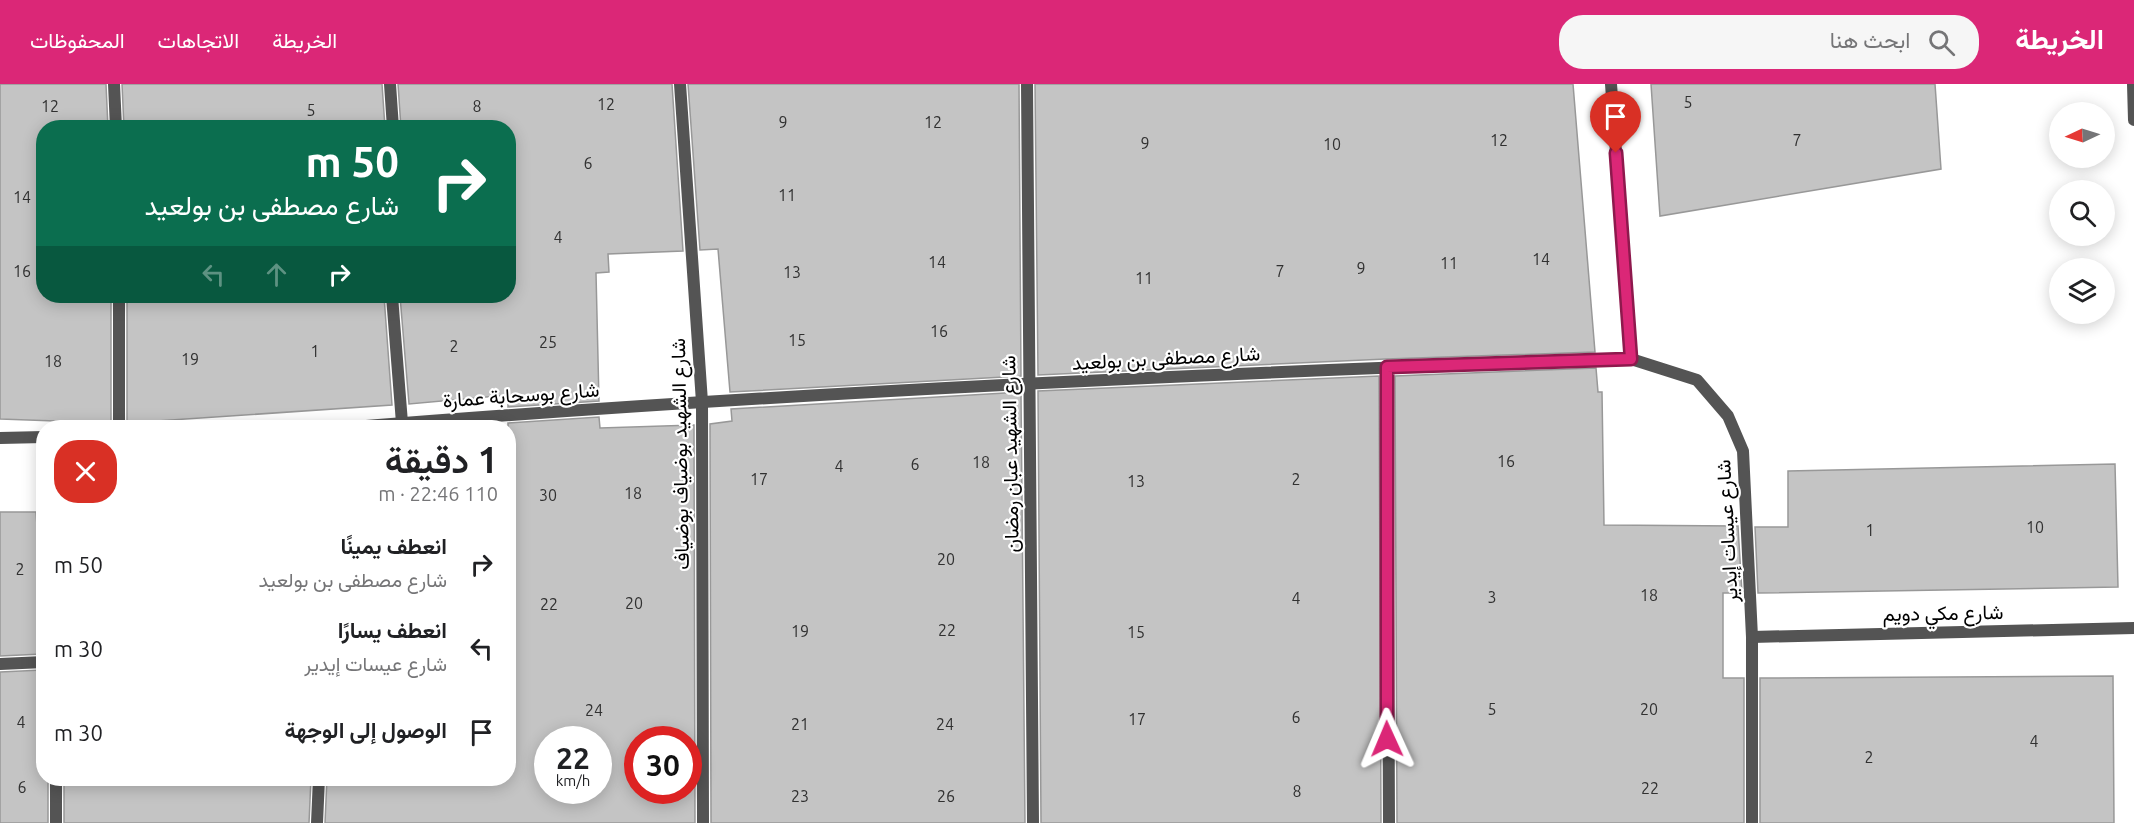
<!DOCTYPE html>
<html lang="ar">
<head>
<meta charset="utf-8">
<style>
  body { margin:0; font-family:Ubuntu,Vazirmatn,sans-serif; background:#f6f6f6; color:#202124; direction:rtl; height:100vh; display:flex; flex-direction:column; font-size:22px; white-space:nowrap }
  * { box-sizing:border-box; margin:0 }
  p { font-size:20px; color:#757577 }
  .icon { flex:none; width:33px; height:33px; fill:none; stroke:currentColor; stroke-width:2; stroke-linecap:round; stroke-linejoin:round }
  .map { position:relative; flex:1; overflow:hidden; direction:ltr }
  .sheet { position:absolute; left:36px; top:336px; width:480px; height:366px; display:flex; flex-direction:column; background:#fff; border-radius:24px; box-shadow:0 3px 15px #0003; direction:rtl }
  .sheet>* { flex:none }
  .top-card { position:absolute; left:36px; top:36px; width:480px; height:183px; border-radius:24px; box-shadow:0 3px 15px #0003; direction:rtl; background:#0b6e4f; color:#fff; overflow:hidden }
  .needle { width:39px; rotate:266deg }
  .fabs { position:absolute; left:2049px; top:18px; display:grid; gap:12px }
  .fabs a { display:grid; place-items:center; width:66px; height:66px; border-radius:50%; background:#fff; box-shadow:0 3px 15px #0003; font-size:30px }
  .speed { position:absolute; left:534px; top:642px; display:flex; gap:12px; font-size:30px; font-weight:700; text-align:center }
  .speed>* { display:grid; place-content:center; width:78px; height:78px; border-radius:50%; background:#fff; box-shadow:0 3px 15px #0003; line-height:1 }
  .speed small { font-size:15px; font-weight:400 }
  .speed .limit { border:9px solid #d22; background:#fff; color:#111 }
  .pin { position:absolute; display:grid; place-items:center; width:51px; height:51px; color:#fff; margin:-62px -26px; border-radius:50% 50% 50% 0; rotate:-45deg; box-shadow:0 0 6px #0007 }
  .pin .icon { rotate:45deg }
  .me { position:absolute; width:66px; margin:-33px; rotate:359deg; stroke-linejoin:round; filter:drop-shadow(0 0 4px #0008) }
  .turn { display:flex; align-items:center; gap:21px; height:126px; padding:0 18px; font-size:27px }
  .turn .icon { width:78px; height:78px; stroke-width:2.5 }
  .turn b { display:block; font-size:42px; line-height:51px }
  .lanes { display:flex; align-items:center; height:57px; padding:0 18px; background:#0003; justify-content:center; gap:30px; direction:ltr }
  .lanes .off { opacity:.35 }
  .round { display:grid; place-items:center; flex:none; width:63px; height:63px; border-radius:24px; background:#f6f6f6 }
  .head { display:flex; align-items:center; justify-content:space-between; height:102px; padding:0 18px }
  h1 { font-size:36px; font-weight:600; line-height:45px }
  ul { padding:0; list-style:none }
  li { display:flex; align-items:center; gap:18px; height:84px; padding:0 18px }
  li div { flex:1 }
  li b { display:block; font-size:22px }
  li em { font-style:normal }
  header { display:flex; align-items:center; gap:36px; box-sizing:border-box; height:84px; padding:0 30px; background:#db2777; color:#fff }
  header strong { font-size:28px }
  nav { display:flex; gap:33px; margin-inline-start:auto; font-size:21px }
  .search { width:420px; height:54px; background:#f6f6f6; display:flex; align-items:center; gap:15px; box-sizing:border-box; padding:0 21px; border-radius:24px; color:#757577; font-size:22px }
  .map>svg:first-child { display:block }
</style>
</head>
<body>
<header>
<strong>الخريطة</strong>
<div class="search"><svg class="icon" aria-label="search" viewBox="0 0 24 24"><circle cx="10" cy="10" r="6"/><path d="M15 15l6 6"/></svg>ابحث هنا</div>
<nav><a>الخريطة</a><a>الاتجاهات</a><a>المحفوظات</a></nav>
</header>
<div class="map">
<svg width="2134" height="739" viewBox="0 0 2134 739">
  <rect width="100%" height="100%" fill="#fff"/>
  <g fill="#c4c4c4" stroke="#989898" stroke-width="1.5" fill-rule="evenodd">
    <polygon points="0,0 106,0 108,44 44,44 44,212 111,212 111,339 0,335"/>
    <polygon points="122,0 382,0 385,44 124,44"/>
    <polygon points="398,0 672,0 683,167 608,170 609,188 596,189 599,317 508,323 508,311 409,320 400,212 508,212 508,44 401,44"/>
    <polygon points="688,0 1019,0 1021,292 730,308 718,165 700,166"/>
    <polygon points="1035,0 1573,0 1595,268 1386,275 1038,291"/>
    <polygon points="1651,0 1935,0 1941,85 1660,132"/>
    <polygon points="127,212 384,212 392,321 127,339"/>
    <polygon points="1596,284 1598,308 1602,308 1604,441 1738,442 1742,509 1723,509 1723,594 1744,594 1744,739 1397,739 1395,292"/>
    <polygon points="1379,292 1381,739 1041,739 1038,307"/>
    <polygon points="1021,308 1025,739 711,739 710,340 732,337 731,325"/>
    <path d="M599 333 600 344 694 341 695 739H325L327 694H508V339ZM548 656H598V706H548ZM638 656H688V706H638Z"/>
    <polygon points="2115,380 2118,503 1758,509 1755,443 1788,443 1788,387"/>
    <polygon points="0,428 36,428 44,542 42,545 42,570 0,572"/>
    <polygon points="42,586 43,694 48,694 48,739 0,739 0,588"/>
    <polygon points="2113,592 2114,739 1760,739 1760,594"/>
    <polygon points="64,694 311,694 309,739 64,739"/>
  </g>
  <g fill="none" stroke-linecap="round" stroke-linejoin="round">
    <g stroke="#545454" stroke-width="12">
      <polyline points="114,0 116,44"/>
      <polyline points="390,0 393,44"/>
      <polyline points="680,0 702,318 703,739"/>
      <polyline points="1027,0 1033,739"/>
      <polyline points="1611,0 1631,275 1697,296 1728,332 1743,367 1752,553 1752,739"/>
      <polyline points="2133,0 2134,36"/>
      <polyline points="119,212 119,344"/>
      <polyline points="392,212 402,339"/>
      <polyline points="1387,283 1389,739"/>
      <path d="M342 344C771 309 1201 289 1631 275"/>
      <polyline points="0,354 44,353"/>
      <polyline points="0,580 44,578"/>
      <polyline points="56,739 56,694"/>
      <polyline points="317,739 319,694"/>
    </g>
    <polyline stroke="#545454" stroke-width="12" points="1752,553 2134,544"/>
  </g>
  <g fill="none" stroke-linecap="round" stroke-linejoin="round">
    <g stroke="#8e194d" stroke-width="15">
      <polyline id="route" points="1387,655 1387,283 1631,275 1616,69"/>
    </g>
    <use href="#route" stroke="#db2777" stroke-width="10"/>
  </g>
  <g text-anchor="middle" stroke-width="4.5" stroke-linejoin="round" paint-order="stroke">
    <g font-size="16" fill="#313131">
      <text x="1688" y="24">5</text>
      <text x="606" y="26">12</text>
      <text x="50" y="28">12</text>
      <text x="477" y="28">8</text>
      <text x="311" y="32">5</text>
      <text x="783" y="44">9</text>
      <text x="933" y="44">12</text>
      <text x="1499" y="62">12</text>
      <text x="1797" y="62">7</text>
      <text x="1145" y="65">9</text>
      <text x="1332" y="66">10</text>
      <text x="588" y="85">6</text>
      <text x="787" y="117">11</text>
      <text x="22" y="119">14</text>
      <text x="558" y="159">4</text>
      <text x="1541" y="181">14</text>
      <text x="937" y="184">14</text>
      <text x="1449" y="185">11</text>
      <text x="1361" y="190">9</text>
      <text x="22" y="193">16</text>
      <text x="1280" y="193">7</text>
      <text x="792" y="194">13</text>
      <text x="1144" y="200">11</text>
      <text x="939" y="253">16</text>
      <text x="797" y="262">15</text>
      <text x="548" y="264">25</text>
      <text x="454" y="268">2</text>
      <text x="315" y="273">1</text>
      <text x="190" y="281">19</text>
      <text x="53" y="283">18</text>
      <text x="1506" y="383">16</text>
      <text x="981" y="384">18</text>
      <text x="915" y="386">6</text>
      <text x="839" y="388">4</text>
      <text x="759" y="401">17</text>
      <text x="1296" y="401">2</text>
      <text x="1136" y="403">13</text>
      <text x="633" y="415">18</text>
      <text x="548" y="417">30</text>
      <text x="2035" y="449">10</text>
      <text x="1870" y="452">1</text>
      <text x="946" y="481">20</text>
      <text x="20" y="491">2</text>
      <text x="1649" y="517">18</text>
      <text x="1492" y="519">3</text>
      <text x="1296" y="520">4</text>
      <text x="634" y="525">20</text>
      <text x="549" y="526">22</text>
      <text x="947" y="552">22</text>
      <text x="800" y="553">19</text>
      <text x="1136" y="554">15</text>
      <text x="1492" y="631">5</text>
      <text x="1649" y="631">20</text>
      <text x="594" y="632">24</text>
      <text x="1296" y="639">6</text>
      <text x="1137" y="641">17</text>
      <text x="21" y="644">4</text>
      <text x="800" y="646">21</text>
      <text x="945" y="646">24</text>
      <text x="2034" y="663">4</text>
      <text x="1869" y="679">2</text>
      <text x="22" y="709">6</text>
      <text x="1650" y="710">22</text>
      <text x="1297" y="713">8</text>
      <text x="800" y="718">23</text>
      <text x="946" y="718">26</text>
    </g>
    <g font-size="20" fill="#000" stroke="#fff">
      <text transform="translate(1166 274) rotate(-3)" y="7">شارع مصطفى بن بولعيد</text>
      <text transform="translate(521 311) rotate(-4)" y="7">شارع بوسحابة عمارة</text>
      <text transform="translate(680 370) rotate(-91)" y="7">شارع الشهيد بوضياف بوضياف</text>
      <text transform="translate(1010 370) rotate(-91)" y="7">شارع الشهيد عبان رمضان</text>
      <text transform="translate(1727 447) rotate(-93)" y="7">شارع عيسات إيدير</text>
      <text transform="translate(1943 529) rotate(-1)" y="7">شارع مكي دويم</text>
    </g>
  </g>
</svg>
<div class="fabs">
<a><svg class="needle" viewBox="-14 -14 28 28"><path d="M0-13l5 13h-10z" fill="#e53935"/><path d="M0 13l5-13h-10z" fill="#757577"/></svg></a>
<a><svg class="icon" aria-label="search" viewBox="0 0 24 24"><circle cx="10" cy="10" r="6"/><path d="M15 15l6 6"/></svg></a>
<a><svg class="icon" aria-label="layers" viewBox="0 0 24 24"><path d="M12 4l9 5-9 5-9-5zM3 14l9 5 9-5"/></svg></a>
</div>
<div class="speed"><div>22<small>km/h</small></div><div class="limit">30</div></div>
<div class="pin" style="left:1616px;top:69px;background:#d93025"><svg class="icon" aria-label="arrive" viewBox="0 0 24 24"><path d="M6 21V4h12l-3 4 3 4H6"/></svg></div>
<svg class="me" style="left:1387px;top:655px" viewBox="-20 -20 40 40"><path d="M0-17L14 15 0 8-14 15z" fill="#db2777" stroke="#fff" stroke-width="4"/></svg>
<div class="top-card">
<div class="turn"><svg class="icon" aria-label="right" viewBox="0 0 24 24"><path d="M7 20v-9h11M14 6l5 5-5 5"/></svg><div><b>50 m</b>شارع مصطفى بن بولعيد</div></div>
<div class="lanes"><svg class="icon off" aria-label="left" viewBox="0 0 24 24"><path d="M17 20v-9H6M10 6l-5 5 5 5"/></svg><svg class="icon off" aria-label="ahead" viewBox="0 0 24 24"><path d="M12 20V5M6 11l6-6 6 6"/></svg><svg class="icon" aria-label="right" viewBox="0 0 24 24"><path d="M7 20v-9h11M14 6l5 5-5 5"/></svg></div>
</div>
<section class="sheet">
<div class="head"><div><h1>1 دقيقة</h1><p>110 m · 22:46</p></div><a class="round" style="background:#d93025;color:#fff"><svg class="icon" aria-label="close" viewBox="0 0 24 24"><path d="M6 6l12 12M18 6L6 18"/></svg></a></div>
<ul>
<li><svg class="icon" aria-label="right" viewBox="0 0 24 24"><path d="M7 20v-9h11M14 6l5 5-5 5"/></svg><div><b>انعطف يمينًا</b><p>شارع مصطفى بن بولعيد</p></div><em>50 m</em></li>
<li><svg class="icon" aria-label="left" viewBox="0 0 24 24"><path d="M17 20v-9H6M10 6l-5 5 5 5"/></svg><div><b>انعطف يسارًا</b><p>شارع عيسات إيدير</p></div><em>30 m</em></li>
<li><svg class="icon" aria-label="arrive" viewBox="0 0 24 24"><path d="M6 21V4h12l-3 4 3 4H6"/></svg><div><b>الوصول إلى الوجهة</b></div><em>30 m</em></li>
</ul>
</section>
</div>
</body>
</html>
